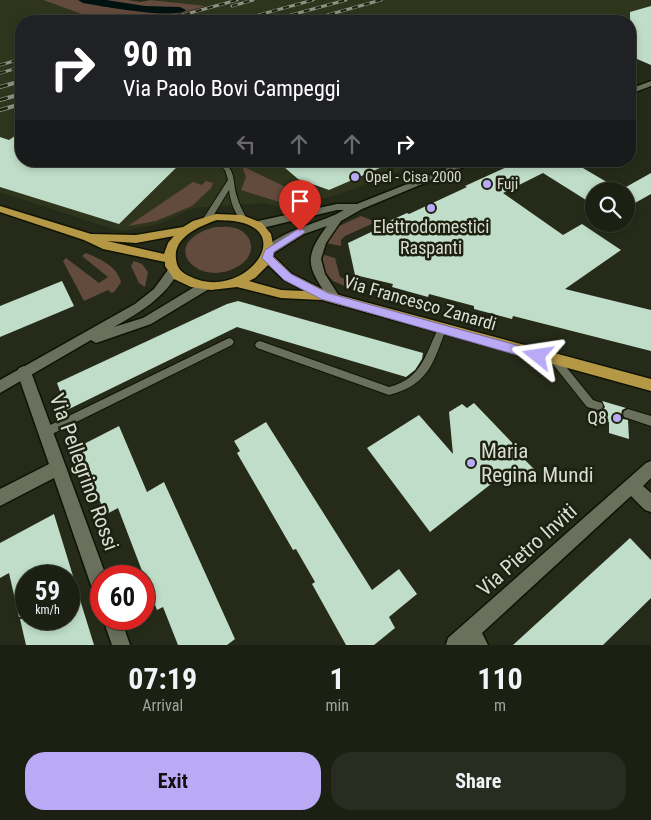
<!DOCTYPE html>
<html lang="en">
<head>
<meta charset="utf-8">
<style>
  body { margin:0; font-family:"Roboto Condensed",sans-serif; background:#292d21; color:#f1f3f6; height:100vh; display:flex; flex-direction:column; font-size:19px; white-space:nowrap }
  * { box-sizing:border-box; margin:0 }
  p { font-size:16px; color:#a0a3a0 }
  .icon { flex:none; width:28px; height:28px; fill:none; stroke:currentColor; stroke-width:2; stroke-linecap:round; stroke-linejoin:round }
  .map { position:relative; height:645px; overflow:hidden }
  .drawer { display:flex; flex-direction:column; background:#1c2013; flex:1 }
  .drawer>* { flex:none }
  .top-card { position:absolute; left:15px; top:15px; width:621px; height:152px; border-radius:20px; box-shadow:0 2px 8px #0003,0 0 0 1px #3a3e33; background:#202124; color:#fff; overflow:hidden }
  .tools { position:absolute; left:585px; top:182px; display:grid; gap:10px }
  .tools a { display:grid; place-items:center; width:50px; height:50px; border-radius:50%; background:#1c2013; box-shadow:0 2px 8px #0003,0 0 0 1px #3a3e33; font-size:25px }
  .speed { position:absolute; left:15px; top:565px; display:flex; gap:10px; font-size:25px; font-weight:700; text-align:center }
  .speed>* { display:grid; place-content:center; width:65px; height:65px; border-radius:50%; background:#1c2013; box-shadow:0 2px 8px #0003,0 0 0 1px #3a3e33; line-height:1 }
  .speed small { font-size:12px; font-weight:400 }
  .speed .limit { border:8px solid #d22; background:#fff; color:#111 }
  .pin { position:absolute; display:grid; place-items:center; width:42px; height:42px; color:#fff; margin:-51px -21px; border-radius:50% 50% 50% 0; rotate:-45deg; box-shadow:0 0 5px #0007 }
  .pin .icon { rotate:45deg }
  .me { position:absolute; width:55px; margin:-28px; rotate:285deg; stroke-linejoin:round; filter:drop-shadow(0 0 4px #0008) }
  .turn { display:flex; align-items:center; gap:18px; height:105px; padding:0 25px; font-size:22px }
  .turn .icon { width:65px; height:65px; stroke-width:2.5 }
  .turn b { display:block; font-size:35px; line-height:42px }
  .lanes { display:flex; align-items:center; height:48px; padding:0 25px; background:#0003; justify-content:center; gap:25px; direction:ltr }
  .lanes .off { opacity:.35 }
  .eta { display:flex; justify-content:space-evenly; align-items:center; height:85px; text-align:center }
  .eta b { font-size:30px; font-weight:700; line-height:35px }
  .button { display:flex; gap:10px; margin-top:auto; padding:10px 25px }
  .button a { flex:1; height:58px; border-radius:20px; background:#baaaf6; color:#111; font-size:20px; font-weight:700; line-height:58px; text-align:center }
  .button a+a { background:#292d21; color:#f1f3f6 }
  .map>svg:first-child { display:block }
</style>
</head>
<body>
<div class="map">
<svg width="651" height="645" viewBox="0 0 651 645">
  <rect width="100%" height="100%" fill="#262b19"/>
  <g fill="#2f351c">
    <polygon points="0,0 43,0 101,21 21,21 21,161 413,161 410,167 340,194 293,206 279,207 264,203 193,208 159,224 123,231 116,230 0,192"/>
    <polygon points="150,0 651,0 651,62 630,21 151,21 204,6"/>
  </g>
  <g fill="#624a3c">
    <polygon points="43,0 127,0 141,2 150,0 206,6 151,21 101,21"/>
    <polygon points="242,166 306,197 279,202 241,190 246,177"/>
    <polygon points="206,181 213,183 211,188 192,206 156,221 128,226 193,182 202,185"/>
    <polygon points="361,216 376,222 345,236 341,240 341,246 326,243 339,226"/>
    <path d="M215 227C222 227 228 226 235 228 252 233 257 251 243 263 203 294 152 244 215 227Z"/>
    <path d="M86 253C100 259 117 266 121 282L115 291 112 293 108 290 84 301 63 261 66 258 99 283 108 277 82 256Z"/>
    <polygon points="321,254 335,258 340,277 361,287 356,291 333,281 321,267"/>
    <polygon points="134,261 142,264 148,272 145,287 139,283 131,266"/>
  </g>
  <g fill="none" stroke-linecap="round" stroke-linejoin="round">
    <path fill="#001210" fill-rule="evenodd" d="M78 0H106L145 6 180 7 186 10C176 20 100 6 83 3Z"/>
  </g>
  <g fill="#bfddc8">
    <polygon points="651,6 651,65 630,56 630,12"/>
    <polygon points="21,132 21,161 183,161 119,224 0,187 0,137 9,140"/>
    <polygon points="277,161 396,161 329,190 298,179"/>
    <polygon points="520,161 571,161 622,191 594,191 594,205 543,173 503,193 563,235 582,224 621,250 565,289 651,310 651,351 513,316 512,319 474,309 474,306 429,294 428,297 392,287 393,284 355,275 348,243 386,225 385,223 407,213 409,214 467,187 465,186"/>
    <polygon points="651,173 651,194 626,208 626,187"/>
    <polygon points="62,281 74,306 0,337 0,306"/>
    <polygon points="238,301 423,353 422,359 415,370 406,377 237,327 67,410 57,383 227,304"/>
    <polygon points="602,401 626,408 622,410 621,415 623,419 628,420 629,439 609,433 609,422 598,419 598,412 602,411 605,407"/>
    <polygon points="474,403 523,454 520,455 535,470 519,482 505,473 430,532 367,448 419,415 453,454 449,412 462,404 467,408"/>
    <polygon points="266,422 372,590 399,569 417,594 389,617 395,628 374,645 346,645 312,584 315,582 296,549 293,550 237,453 240,451 234,441"/>
    <polygon points="119,426 147,492 164,482 235,639 227,645 178,645 163,607 157,610 118,508 105,515 80,446"/>
    <polygon points="54,514 73,576 26,576 26,616 19,617 9,573 0,578 0,543"/>
    <polygon points="630,538 651,560 651,598 603,645 513,645"/>
    <polygon points="73,577 94,645 26,645 20,619 69,619 69,578"/>
  </g>
  <g fill="none" stroke-linecap="round" stroke-linejoin="round">
    <g stroke="#0f1304" stroke-width="2">
      <g id="service">
        <path d="M214 161H222C237 172 232 181 237 197 239 204 243 212 247 219L246 221H243C235 216 230 200 229 190L210 221H207L203 219 228 180 225 170Z"/>
        <path d="M442 325 445 327 446 329C433 364 428 385 389 395L257 348 255 345 257 342 260 341 389 387C423 378 425 354 439 327Z"/>
        <polygon points="229,338 232,339 234,342 232,345 50,435 46,437 42,435 41,432 42,429"/>
        <polygon points="555,356 558,357 593,400 602,403 603,406 602,409 598,410 587,407 552,363 550,360 552,357"/>
        <polygon points="628,409 651,416 651,426 624,417 623,414 624,411"/>
      </g>
    </g>
    <g stroke="#0f1304" stroke-width="3">
      <g id="minor">
        <polygon points="24,366 29,368 31,372 106,576 101,576 101,597 95,594 92,588 54,478 0,506 0,489 49,464 17,372 19,368"/>
        <polygon points="651,461 651,478 643,486 651,493 651,512 645,510 631,496 482,633 488,645 446,645 448,638 646,463"/>
        <polygon points="103,619 121,619 130,645 112,645"/>
      </g>
    </g>
    <g stroke="#0f1304" stroke-width="3">
      <g id="tertiary">
        <polygon points="651,81 651,86 630,94 630,89"/>
        <path d="M465 161H478L362 209 341 221 326 243 321 259 325 274 341 299 339 302H331C309 268 301 261 327 226L304 234 274 253 270 254 264 250C279 230 323 223 344 210H337L258 229 253 225 258 221 337 204H357Z"/>
        <path d="M174 266 180 270C163 299 142 311 114 327L143 318 201 283H209L211 286 209 289 151 324 96 343 91 340 0 393V380L135 304 154 289 170 267Z"/>
      </g>
    </g>
    <g stroke="#0f1304" stroke-width="3">
      <path id="primary" d="M0 206 91 234 136 235 183 227 193 221 216 214 242 215 262 223 271 234 274 250 272 255 292 274 328 292 651 379V391L322 300 281 298 237 287 211 290 191 287 174 279 165 266V262L103 249 84 240 0 212ZM217 220C224 221 232 220 239 222 297 234 240 303 189 276 181 272 177 268 176 259 173 237 200 226 217 220ZM174 236 168 243 164 254 107 241 136 243ZM268 265 284 280 305 291 281 290 249 281 255 278Z"/>
    </g>
    <use href="#service" fill="#6b705c" fill-rule="evenodd"/>
    <use href="#minor" fill="#6b705c" fill-rule="evenodd"/>
    <use href="#tertiary" fill="#6b705c" fill-rule="evenodd"/>
    <use href="#primary" fill="#b59845" fill-rule="evenodd"/>
    <g stroke="#8e9284" stroke-width="3">
      <g id="rail-far1">
        <polyline points="232,6 253,0"/>
        <polyline points="161,21 237,0"/>
        <polyline points="237,21 313,0"/>
        <polyline points="269,21 346,0"/>
        <polyline points="306,21 381,0"/>
        <polyline points="0,65 21,59"/>
        <polyline points="0,73 21,67"/>
      </g>
    </g>
    <g stroke="#8e9284" stroke-width="4">
      <g id="rail">
        <polyline points="0,87 21,81"/>
        <polyline points="0,100 21,94"/>
        <polyline points="0,110 21,104"/>
      </g>
    </g>
    <use href="#rail-far1" stroke="#1d2110" stroke-width="2" stroke-dasharray="6" stroke-linecap="butt"/>
    <use href="#rail" stroke="#1d2110" stroke-width="2.5" stroke-dasharray="8" stroke-linecap="butt"/>
  </g>
  <polygon fill="#baaaf6" stroke="#796ea0" points="300,228 305,231 304,233 274,252 273,257 291,274 328,293 538,351 543,352 544,356 543,359 538,361 321,299 284,280 262,258 265,250"/>
  <g fill="#baaaf6" stroke="#1d2110" stroke-width="2">
    <circle cx="355" cy="177" r="5"/>
    <circle cx="487" cy="184" r="5"/>
    <circle cx="431" cy="208" r="5"/>
    <circle cx="617" cy="418" r="5"/>
    <circle cx="471" cy="463" r="5"/>
  </g>
  <g text-anchor="middle" stroke-width="5" stroke-linejoin="round" paint-order="stroke">
    <g font-size="15" fill="#daddd2" stroke="#1d2110" text-anchor="start">
      <text x="365" y="182">Opel - Cisa 2000</text>
      <text x="497" y="189">Fuji</text>
    </g>
    <g font-size="18" fill="#daddd2" stroke="#1d2110">
      <text x="431" y="233">Elettrodomestici<tspan x="431" dy="21">Raspanti</tspan></text>
      <text x="607" y="424" text-anchor="end">Q8</text>
    </g>
    <g font-size="18" fill="#daddd2" stroke="#1d2110">
      <text transform="translate(420 303) rotate(16)" y="6">Via Francesco Zanardi</text>
    </g>
    <g font-size="21" fill="#daddd2" stroke="#1d2110" text-anchor="start">
      <text x="481" y="458">Maria<tspan x="481" dy="24">Regina Mundi</tspan></text>
    </g>
    <g font-size="21" fill="#daddd2" stroke="#1d2110">
      <text transform="translate(84 472) rotate(70)" y="7">Via Pellegrino Rossi</text>
      <text transform="translate(527 550) rotate(-42)" y="7">Via Pietro Inviti</text>
    </g>
  </g>
</svg>
<div class="tools">
<a><svg class="icon" aria-label="search" viewBox="0 0 24 24"><circle cx="10" cy="10" r="6"/><path d="M15 15l6 6"/></svg></a>
</div>
<div class="speed"><div>59<small>km/h</small></div><div class="limit">60</div></div>
<div class="pin" style="left:300px;top:231px;background:#d93025"><svg class="icon" aria-label="arrive" viewBox="0 0 24 24"><path d="M6 21V4h12l-3 4 3 4H6"/></svg></div>
<svg class="me" style="left:538px;top:356px" viewBox="-20 -20 40 40"><path d="M0-17L14 15 0 8-14 15z" fill="#baaaf6" stroke="#fff" stroke-width="4"/></svg>
<div class="top-card">
<div class="turn"><svg class="icon" aria-label="right" viewBox="0 0 24 24"><path d="M7 20v-9h11M14 6l5 5-5 5"/></svg><div><b>90 m</b>Via Paolo Bovi Campeggi</div></div>
<div class="lanes"><svg class="icon off" aria-label="left" viewBox="0 0 24 24"><path d="M17 20v-9H6M10 6l-5 5 5 5"/></svg><svg class="icon off" aria-label="ahead" viewBox="0 0 24 24"><path d="M12 20V5M6 11l6-6 6 6"/></svg><svg class="icon off" aria-label="ahead" viewBox="0 0 24 24"><path d="M12 20V5M6 11l6-6 6 6"/></svg><svg class="icon" aria-label="right" viewBox="0 0 24 24"><path d="M7 20v-9h11M14 6l5 5-5 5"/></svg></div>
</div>
</div>
<section class="drawer">
<div class="eta">
<div><b>07:19</b><p>Arrival</p></div>
<div><b>1</b><p>min</p></div>
<div><b>110</b><p>m</p></div>
</div>
<div class="button"><a>Exit</a><a>Share</a></div>
</section>
</body>
</html>
